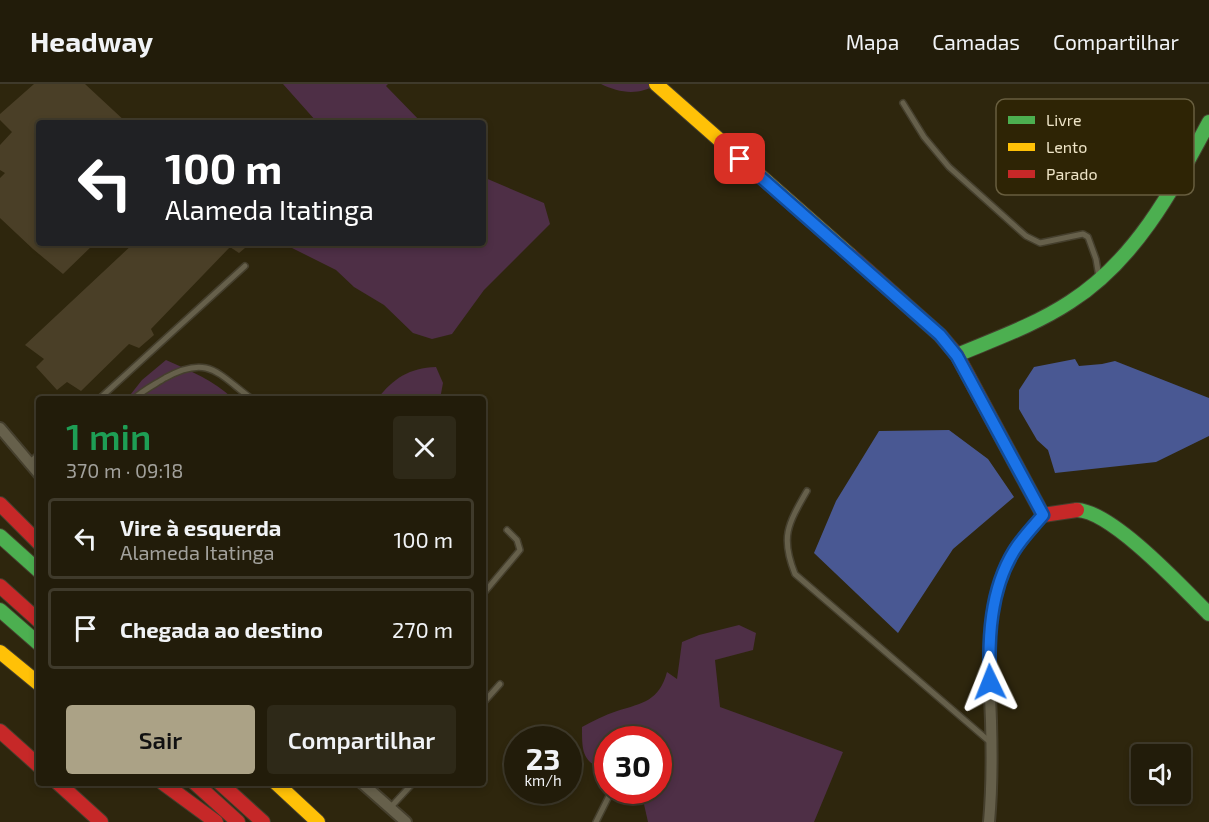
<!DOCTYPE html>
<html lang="pt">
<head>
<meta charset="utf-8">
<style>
  body { margin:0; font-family:"Exo 2",sans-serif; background:#2e2918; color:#f1f3f6; height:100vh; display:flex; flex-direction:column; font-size:22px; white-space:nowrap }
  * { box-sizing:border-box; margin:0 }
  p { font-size:20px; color:#a2a19c }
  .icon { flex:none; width:33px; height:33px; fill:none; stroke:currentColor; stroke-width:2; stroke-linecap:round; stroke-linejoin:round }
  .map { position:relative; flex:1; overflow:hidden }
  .side { position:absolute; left:36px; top:312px; width:450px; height:390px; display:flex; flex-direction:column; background:#221c0a; border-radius:6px; box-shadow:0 3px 9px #0003,0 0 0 2px #3f3a2b }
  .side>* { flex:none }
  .guide { position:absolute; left:36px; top:36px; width:450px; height:126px; border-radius:6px; box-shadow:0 3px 9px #0003,0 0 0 2px #3f3a2b; background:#202124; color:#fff; overflow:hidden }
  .tools { position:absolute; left:1131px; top:660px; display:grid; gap:12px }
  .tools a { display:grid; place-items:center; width:60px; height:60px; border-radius:6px; background:#221c0a; box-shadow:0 3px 9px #0003,0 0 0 2px #3f3a2b; font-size:30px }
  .speed { position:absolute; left:504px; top:642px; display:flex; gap:12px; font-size:30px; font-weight:700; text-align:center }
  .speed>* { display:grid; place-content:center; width:78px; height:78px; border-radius:50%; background:#221c0a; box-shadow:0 3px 9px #0003,0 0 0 2px #3f3a2b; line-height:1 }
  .speed small { font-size:15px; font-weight:400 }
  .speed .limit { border:9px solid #d22; background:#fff; color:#111 }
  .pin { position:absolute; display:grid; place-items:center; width:51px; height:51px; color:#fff; margin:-26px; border-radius:12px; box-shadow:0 3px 9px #0006 }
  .me { position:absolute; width:66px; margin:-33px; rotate:358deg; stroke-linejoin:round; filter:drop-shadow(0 0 4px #0008) }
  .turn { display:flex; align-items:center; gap:21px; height:126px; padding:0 30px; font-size:27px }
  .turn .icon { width:78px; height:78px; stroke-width:2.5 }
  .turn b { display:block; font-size:42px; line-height:51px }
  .round { display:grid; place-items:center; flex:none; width:63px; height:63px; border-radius:6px; background:#2e2918 }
  .overview { display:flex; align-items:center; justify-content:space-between; height:102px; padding:0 30px }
  h1 { font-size:36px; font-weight:600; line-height:45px; color:#1e9e55 }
  .primary-button { display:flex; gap:12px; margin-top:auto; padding:12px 30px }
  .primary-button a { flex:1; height:69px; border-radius:6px; background:#aba286; color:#111; font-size:24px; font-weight:600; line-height:69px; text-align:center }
  .primary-button a+a { background:#2e2918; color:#f1f3f6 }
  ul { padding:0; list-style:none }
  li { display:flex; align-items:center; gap:18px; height:81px; margin:0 12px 9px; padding:0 18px; border:3px solid #3f3a2b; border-radius:6px }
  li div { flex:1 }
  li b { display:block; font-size:22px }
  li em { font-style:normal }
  header { display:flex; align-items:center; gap:36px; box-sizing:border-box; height:84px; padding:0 30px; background:#221c0a; border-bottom:2px solid #3f3a2b }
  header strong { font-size:28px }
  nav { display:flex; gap:33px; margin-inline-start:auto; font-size:21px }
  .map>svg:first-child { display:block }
</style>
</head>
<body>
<header>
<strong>Headway</strong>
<nav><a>Mapa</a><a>Camadas</a><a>Compartilhar</a></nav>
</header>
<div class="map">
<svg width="1209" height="738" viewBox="0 0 1209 738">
  <rect width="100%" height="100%" fill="#2e260d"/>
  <g fill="#4e2f46">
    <polygon points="283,0 388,0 386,2 422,39 315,39 316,37"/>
    <path d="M601 0H657C639 12 619 9 601 0Z"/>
    <polygon points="483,93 544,119 550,140 484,206 452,250 432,255 413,249 384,221 354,203 336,186 282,159 483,159"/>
    <path d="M166 276C190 287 214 296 233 315H127L142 296Z"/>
    <path d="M436 283 443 299 440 315H377C394 294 409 284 436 283Z"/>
    <path d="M739 541 756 549 753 566 715 576 720 623 843 668 814 738H648L641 707 658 706V656H608L607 688C582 677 582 669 582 643 593 637 605 631 617 627 643 619 659 617 667 588L677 595 682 558 699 551Z"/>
  </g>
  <g fill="#495893">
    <polygon points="1075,275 1079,282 1102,280 1115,277 1209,314 1209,352 1156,378 1055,389 1048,366 1037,356 1019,325 1019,306 1034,283"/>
    <polygon points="949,346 988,375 1014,413 953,465 898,549 814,469 836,417 879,347"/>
  </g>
  <g fill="#4a3f27">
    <polygon points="34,0 85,0 127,39 39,39 39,159 95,159 63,190 33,165 0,134 0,94 5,89 0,86 0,61 12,48 0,36 0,30"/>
    <polygon points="134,159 251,159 239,169 230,163 151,245 154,251 139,264 129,260 81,307 67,298 57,306 36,283 44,275 25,261"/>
  </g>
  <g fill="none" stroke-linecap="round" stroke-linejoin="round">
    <g stroke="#453f2d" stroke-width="8">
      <g id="lane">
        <polyline points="903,19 924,53 949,83 1026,152 1040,159 1083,150 1088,153 1096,175 1099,193"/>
        <polyline points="99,315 245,182"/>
        <path d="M134 315C143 306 154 301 165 294 209 270 218 290 252 315"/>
        <polyline points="29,379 39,370"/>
        <path d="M807 407C788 440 780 453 795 490L990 658"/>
        <polyline points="483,510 520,466 517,456 507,446"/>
        <polyline points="483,619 500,600"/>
        <polyline points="390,724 413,699"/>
        <polyline points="596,738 609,712"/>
      </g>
    </g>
    <g stroke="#453f2d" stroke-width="14">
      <g id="street">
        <polyline points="0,344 39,390"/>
        <polyline points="362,699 406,738"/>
        <path d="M989 738C992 705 992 670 991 637 989 582 983 517 1014 467 1022 454 1033 443 1043 431"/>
      </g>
    </g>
    <g stroke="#453f2d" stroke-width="16">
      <g id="fast">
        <path d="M957 271C995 255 1035 241 1070 218 1136 176 1173 105 1209 38"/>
        <path d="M1077 426C1112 427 1183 504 1209 530"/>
        <polyline points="0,452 39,487"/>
        <polyline points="0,526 39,560"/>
      </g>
    </g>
    <g stroke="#453f2d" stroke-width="16">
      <g id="slow">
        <polyline points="656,0 850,171"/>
        <polyline points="0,568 39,600"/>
        <polyline points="276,699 318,738"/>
      </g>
    </g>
    <g stroke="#453f2d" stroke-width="16">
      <g id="jam">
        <polyline points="850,171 940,251 957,271 1043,431 1077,426"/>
        <polyline points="0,420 39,459"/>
        <polyline points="0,502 39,537"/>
        <polyline points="0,647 39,682"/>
        <polyline points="58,699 101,738"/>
        <polyline points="163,699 216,738"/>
        <polyline points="195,699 238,738"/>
        <polyline points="220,699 263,738"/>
      </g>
    </g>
    <use href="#lane" stroke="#66604b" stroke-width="5"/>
    <use href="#street" stroke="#66604b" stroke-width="10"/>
    <use href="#fast" stroke="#4caf50" stroke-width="14"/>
    <use href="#slow" stroke="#ffc107" stroke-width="14"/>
    <use href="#jam" stroke="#c62828" stroke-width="14"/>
  </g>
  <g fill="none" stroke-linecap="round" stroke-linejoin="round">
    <g stroke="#114b97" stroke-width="15">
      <path id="route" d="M740 75 940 251 957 272 1043 431C1033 443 1022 454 1014 467 990 506 988 555 990 598"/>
    </g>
    <use href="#route" stroke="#1a73e8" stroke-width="10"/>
  </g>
  <rect x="996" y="15" width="198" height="96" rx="9" fill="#2e2405" stroke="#685e3f" stroke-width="1.5"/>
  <rect x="1008" y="32" width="27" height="8" fill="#4caf50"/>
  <rect x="1008" y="59" width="27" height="8" fill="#ffc107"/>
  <rect x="1008" y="86" width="27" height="8" fill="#c62828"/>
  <g font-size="16" fill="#eee4c7">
    <text x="1046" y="42">Livre</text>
    <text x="1046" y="69">Lento</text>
    <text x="1046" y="96">Parado</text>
  </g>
</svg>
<div class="tools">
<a><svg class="icon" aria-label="sound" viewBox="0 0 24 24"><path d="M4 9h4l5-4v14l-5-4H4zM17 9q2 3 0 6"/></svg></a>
</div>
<div class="speed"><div>23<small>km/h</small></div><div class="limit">30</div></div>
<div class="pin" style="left:740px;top:75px;background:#d93025"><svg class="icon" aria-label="arrive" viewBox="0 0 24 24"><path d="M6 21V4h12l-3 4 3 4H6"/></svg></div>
<svg class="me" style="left:990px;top:598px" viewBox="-20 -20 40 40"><path d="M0-17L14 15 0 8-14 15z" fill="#1a73e8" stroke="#fff" stroke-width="4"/></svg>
<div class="guide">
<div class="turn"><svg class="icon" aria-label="left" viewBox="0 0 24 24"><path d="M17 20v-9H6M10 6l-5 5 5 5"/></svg><div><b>100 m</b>Alameda Itatinga</div></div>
</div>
<section class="side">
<div class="overview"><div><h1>1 min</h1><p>370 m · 09:18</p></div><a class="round"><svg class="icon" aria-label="close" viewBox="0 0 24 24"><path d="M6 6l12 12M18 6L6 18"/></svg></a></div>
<ul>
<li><svg class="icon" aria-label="left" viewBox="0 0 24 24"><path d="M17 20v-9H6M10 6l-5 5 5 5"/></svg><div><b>Vire à esquerda</b><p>Alameda Itatinga</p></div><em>100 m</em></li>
<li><svg class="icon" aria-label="arrive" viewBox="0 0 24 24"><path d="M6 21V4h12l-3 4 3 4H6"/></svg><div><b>Chegada ao destino</b></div><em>270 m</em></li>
</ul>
<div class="primary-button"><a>Sair</a><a>Compartilhar</a></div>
</section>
</div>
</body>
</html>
